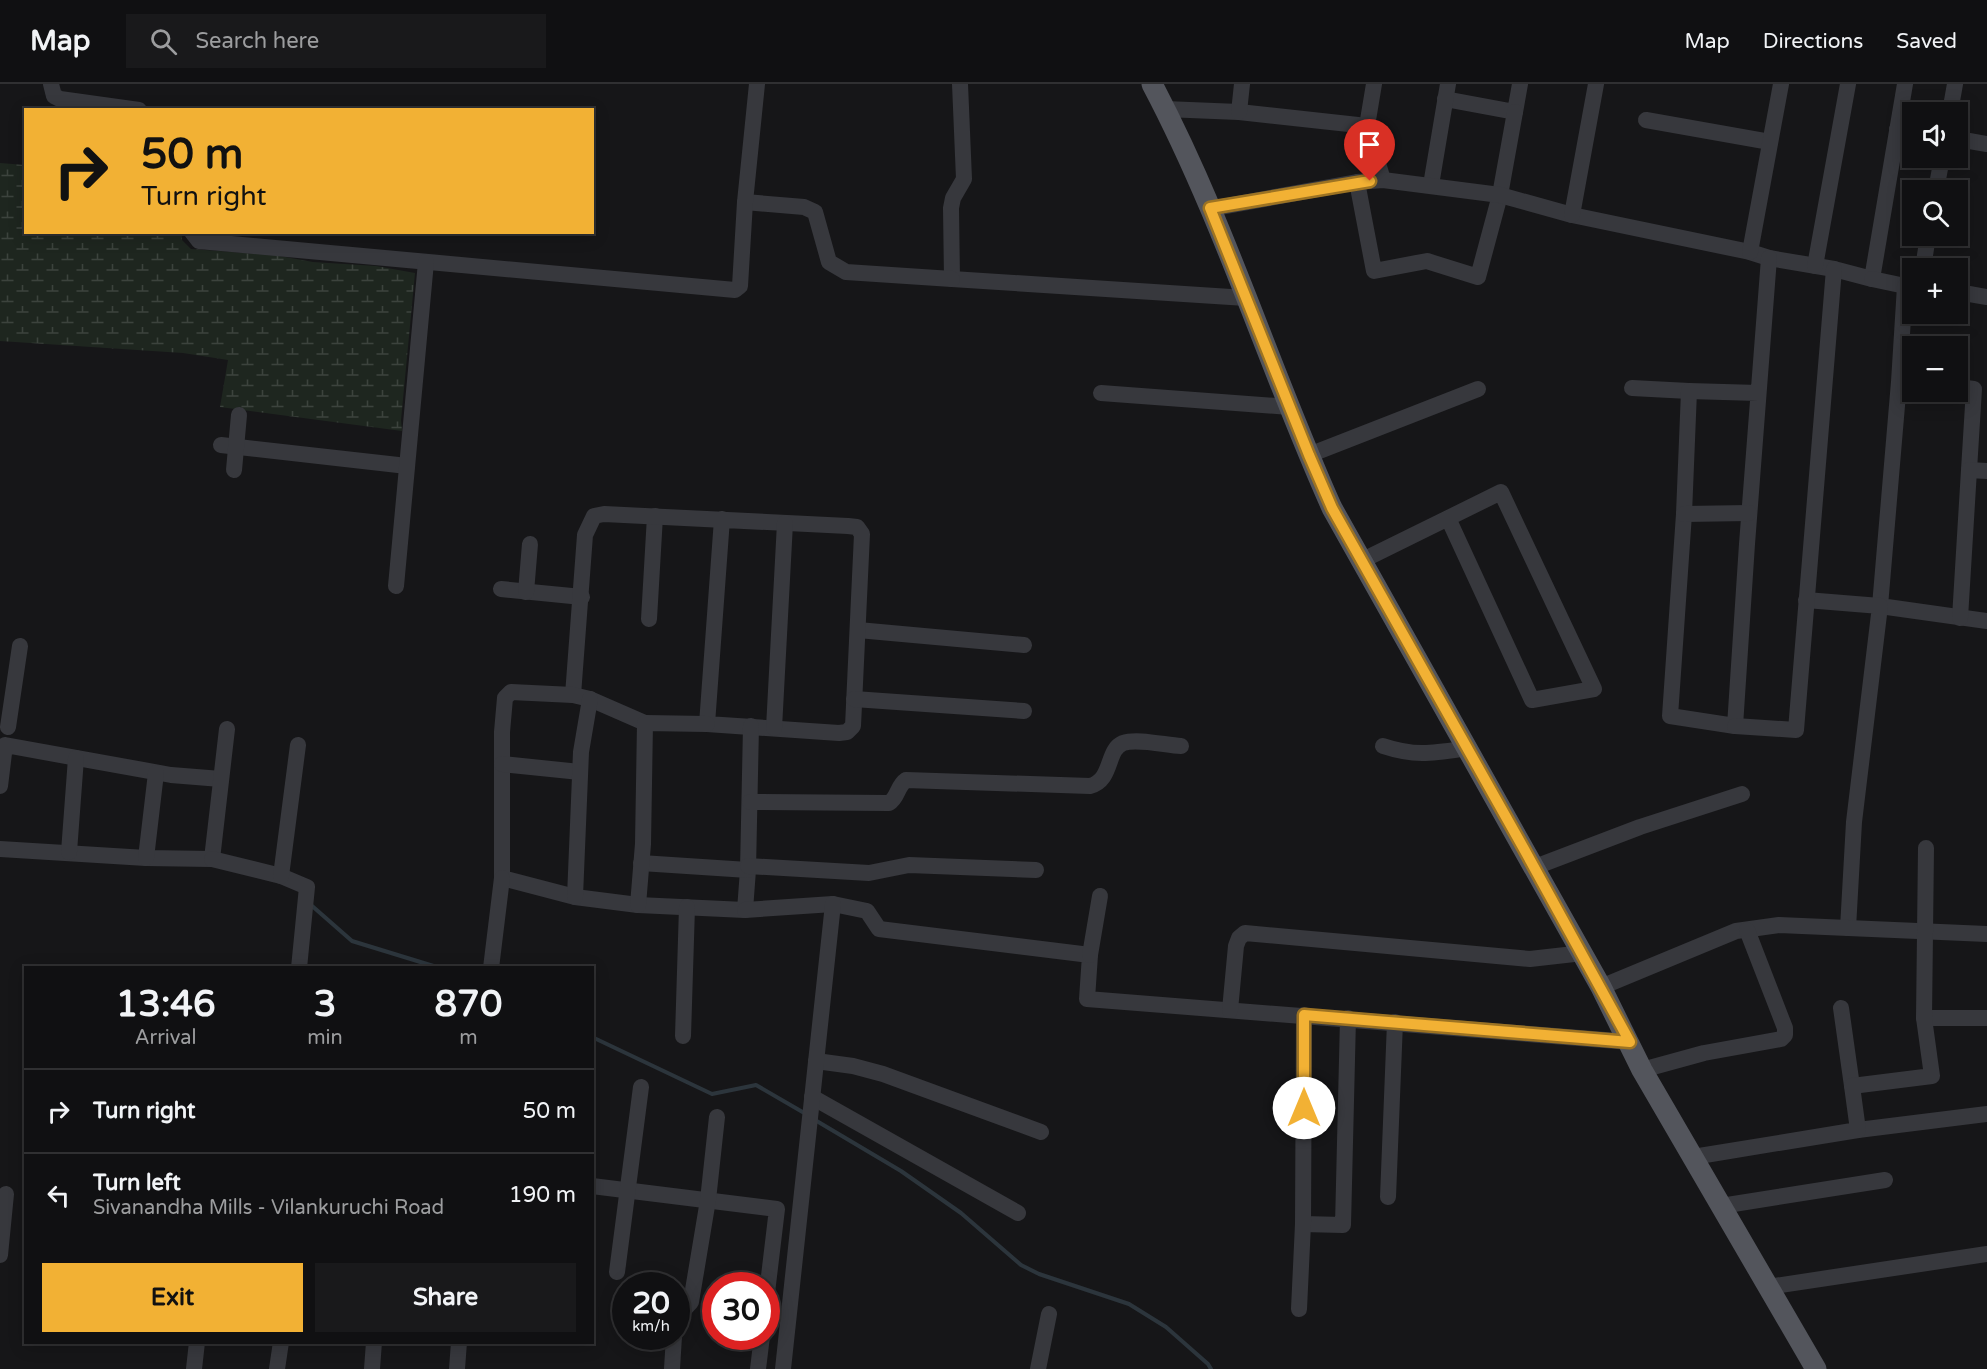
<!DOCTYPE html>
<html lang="en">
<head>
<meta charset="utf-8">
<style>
  body { margin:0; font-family:"Varela Round",sans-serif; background:#19191b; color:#f1f3f6; height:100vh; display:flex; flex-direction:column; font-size:22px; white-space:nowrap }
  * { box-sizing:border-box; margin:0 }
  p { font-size:20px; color:#9c9d9f }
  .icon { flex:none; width:33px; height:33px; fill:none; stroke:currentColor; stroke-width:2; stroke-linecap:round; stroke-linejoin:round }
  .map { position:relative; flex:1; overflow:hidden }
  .sheet { position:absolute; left:24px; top:882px; width:570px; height:378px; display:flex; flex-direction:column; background:#101012; border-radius:0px; box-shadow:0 3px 15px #0003,0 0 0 2px #303032 }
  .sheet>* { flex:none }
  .guide { position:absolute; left:24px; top:24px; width:570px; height:126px; border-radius:0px; box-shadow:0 3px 15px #0003,0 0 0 2px #303032; background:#f2b134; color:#111; overflow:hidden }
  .buttons { position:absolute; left:1902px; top:18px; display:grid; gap:12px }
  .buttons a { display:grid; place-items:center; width:66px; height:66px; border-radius:0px; background:#101012; box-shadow:0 3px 15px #0003,0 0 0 2px #303032; font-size:30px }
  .speed { position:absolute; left:612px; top:1188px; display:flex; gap:12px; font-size:30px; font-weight:700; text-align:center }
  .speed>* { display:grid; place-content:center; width:78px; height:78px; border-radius:50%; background:#101012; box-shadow:0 3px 15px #0003,0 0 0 2px #303032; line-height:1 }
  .speed small { font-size:15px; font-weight:400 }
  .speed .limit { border:9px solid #d22; background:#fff; color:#111 }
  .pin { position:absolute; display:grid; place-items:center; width:51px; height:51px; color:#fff; margin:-62px -26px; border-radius:50% 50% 50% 0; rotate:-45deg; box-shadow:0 0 6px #0007 }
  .pin .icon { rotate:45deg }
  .me { position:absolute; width:66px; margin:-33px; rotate:0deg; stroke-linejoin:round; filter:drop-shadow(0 0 4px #0008) }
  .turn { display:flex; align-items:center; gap:21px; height:126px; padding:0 18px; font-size:27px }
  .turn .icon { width:78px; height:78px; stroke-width:2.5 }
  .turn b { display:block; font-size:42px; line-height:51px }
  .eta { display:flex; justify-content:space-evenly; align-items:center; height:102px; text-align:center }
  .eta b { font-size:36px; font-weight:700; line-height:42px }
  .primary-button { display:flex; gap:12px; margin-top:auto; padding:12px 18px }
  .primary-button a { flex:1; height:69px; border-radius:0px; background:#f2b134; color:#111; font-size:24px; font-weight:700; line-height:69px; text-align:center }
  .primary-button a+a { background:#19191b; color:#f1f3f6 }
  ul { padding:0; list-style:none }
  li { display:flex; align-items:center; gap:18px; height:84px; padding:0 18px; border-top:2px solid #303032 }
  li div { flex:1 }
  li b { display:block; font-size:22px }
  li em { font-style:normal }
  header { display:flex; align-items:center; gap:36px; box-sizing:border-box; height:84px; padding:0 30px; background:#101012; border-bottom:2px solid #303032 }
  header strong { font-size:28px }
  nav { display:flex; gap:33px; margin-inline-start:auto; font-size:21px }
  .search { width:420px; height:54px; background:#19191b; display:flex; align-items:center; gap:15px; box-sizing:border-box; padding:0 21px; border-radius:0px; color:#9c9d9f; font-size:22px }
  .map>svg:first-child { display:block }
</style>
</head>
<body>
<header>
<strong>Map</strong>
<div class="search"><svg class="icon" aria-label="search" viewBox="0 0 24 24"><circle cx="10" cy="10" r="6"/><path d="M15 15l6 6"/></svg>Search here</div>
<nav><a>Map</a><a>Directions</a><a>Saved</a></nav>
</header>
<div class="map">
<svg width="1987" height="1285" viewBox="0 0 1987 1285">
  <defs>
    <pattern id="wetland-marsh" width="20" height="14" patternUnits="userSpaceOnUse" patternTransform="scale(1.5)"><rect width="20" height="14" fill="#1e261f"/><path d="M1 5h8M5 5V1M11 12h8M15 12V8" fill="none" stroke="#3c433d"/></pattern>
  </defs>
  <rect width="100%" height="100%" fill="#161618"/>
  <polygon fill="url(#wetland-marsh)" points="0,79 25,81 26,148 182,149 182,156 191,165 274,171 313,178 376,182 415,189 401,336 402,347 220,323 228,276 183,269 0,257"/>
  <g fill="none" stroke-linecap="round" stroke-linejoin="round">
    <g stroke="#2c353c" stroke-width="4">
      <polyline points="311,821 352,857 440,884"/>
      <polyline points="592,953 712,1010 756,1001 806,1030"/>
      <polyline points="815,1036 901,1087 961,1129 1021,1181 1039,1190 1129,1220 1166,1243 1208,1280 1211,1285"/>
    </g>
    <g stroke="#37383d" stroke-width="16">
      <polyline points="51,0 54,12 60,15 139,26"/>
      <polyline points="960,0 964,95 953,114 951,124 952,195 1246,214"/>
      <polyline points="1374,0 1367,42 1383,96"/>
      <polyline points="1445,15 1515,28 1520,0"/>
      <polyline points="1165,25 1239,28 1367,42"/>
      <polyline points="1239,28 1242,0"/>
      <polyline points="1950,28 1955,0"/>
      <polyline points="1646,36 1770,58"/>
      <polyline points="1897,45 1912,48"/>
      <polyline points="1958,55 1987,60"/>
      <polyline points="1357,98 1374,187 1427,177 1478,193 1500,111 1515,28"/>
      <polyline points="1431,101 1448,0"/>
      <polyline points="1936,106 1942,74"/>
      <polyline points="745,118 804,123 815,128 829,178 846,188 952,195"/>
      <polyline points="1210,125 1357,98 1383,96 1500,111 1572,131 1750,168 1769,174 1834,185 1872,195 1905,0"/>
      <polyline points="1572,131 1596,0"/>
      <polyline points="192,148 199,157 735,206 740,202 745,118 757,0"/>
      <polyline points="1750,168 1781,0"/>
      <polyline points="1815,182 1848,0"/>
      <polyline points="1923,184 1928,152"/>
      <polyline points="1872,195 1905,202 1912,202"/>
      <polyline points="1905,202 1899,298 1880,522 1987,537"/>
      <polyline points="1958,208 1987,213"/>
      <polyline points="1958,303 1974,305 1969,386"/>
      <polyline points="1632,304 1689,307"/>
      <polyline points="1101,309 1290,323"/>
      <polyline points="1758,309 1689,307 1684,430 1670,632 1735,642 1747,460 1769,174"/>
      <polyline points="221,361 407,382"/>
      <polyline points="1309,371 1478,305"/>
      <polyline points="234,386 239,331"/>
      <polyline points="1684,430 1749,429"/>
      <polyline points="1363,476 1501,408 1594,605 1532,616 1448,434"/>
      <polyline points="396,502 426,178"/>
      <polyline points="501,505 582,513"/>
      <polyline points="526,508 530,460"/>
      <polyline points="1806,516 1880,522 1854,738 1848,844"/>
      <polyline points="1960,534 1969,386 1987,387"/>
      <polyline points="649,535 655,432"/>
      <polyline points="858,546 1024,561"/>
      <polyline points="573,611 585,451 594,432 604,430 848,442 857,443 862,450 853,642 847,648 839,649 707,640 722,435"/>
      <polyline points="854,615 1024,627"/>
      <polyline points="645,639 590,615 573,611 511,608 505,614 502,648 502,794 575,813 638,821 745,826 748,786 751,642"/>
      <polyline points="1735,642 1796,646 1834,185"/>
      <polyline points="8,643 20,562"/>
      <polyline points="774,644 785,439"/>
      <path d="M1383 662C1416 673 1434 669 1468 664"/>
      <polyline points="502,680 580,688"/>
      <polyline points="0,702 5,661 171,691 221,695"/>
      <path d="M750 718 889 719C898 714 897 702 906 696L1090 702C1113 696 1106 666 1123 659 1137 654 1165 661 1181 662"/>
      <polyline points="0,765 146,774 212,775 227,645"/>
      <polyline points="69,768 76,674"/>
      <polyline points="146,774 156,689"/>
      <polyline points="212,775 281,792 307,803 299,884"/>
      <polyline points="641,779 748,786"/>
      <polyline points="748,782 869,789 909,781 1036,786"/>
      <polyline points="1535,783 1640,743 1742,710"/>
      <polyline points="281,792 298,661"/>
      <polyline points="575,813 581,668 590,615"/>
      <polyline points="638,821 643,760 645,639 707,640"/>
      <polyline points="745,826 833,820 867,827 879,845 1090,871 1087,915 1630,958"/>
      <polyline points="1090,871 1100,812"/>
      <polyline points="491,884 502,794"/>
      <polyline points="1601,903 1736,847 1779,841 1987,850"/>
      <polyline points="1841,924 1852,1002"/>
      <polyline points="1230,926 1236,862 1239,854 1245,849 1530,875 1583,869"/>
      <polyline points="1924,934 1987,934"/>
      <polyline points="683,952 687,823"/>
      <polyline points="816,977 853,982 883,990 1041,1048"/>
      <polyline points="1642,986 1704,969 1781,955 1785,951 1785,944 1747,846"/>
      <polyline points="812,1013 1018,1129"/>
      <polyline points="1858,1046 1987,1030"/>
      <polyline points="1693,1073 1858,1046 1852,1002 1932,992 1924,934 1926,764"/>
      <polyline points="592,1102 777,1125 766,1217"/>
      <polyline points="1388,1113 1395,938"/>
      <polyline points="1721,1122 1885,1096"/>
      <polyline points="1303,1140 1343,1141 1348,934"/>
      <polyline points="0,1171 6,1110"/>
      <polyline points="617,1188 641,1003"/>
      <polyline points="1768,1203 1987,1170"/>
      <polyline points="1299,1225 1303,1140 1304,931"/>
      <polyline points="676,1234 691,1218 708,1116 717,1033"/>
      <polyline points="194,1285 197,1258"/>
      <polyline points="277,1285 281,1258"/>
      <polyline points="372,1285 374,1258"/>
      <polyline points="457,1285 459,1258"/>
      <polyline points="672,1285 674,1252"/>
      <polyline points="758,1285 762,1252"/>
      <polyline points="783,1285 833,820"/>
      <polyline points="1038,1285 1049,1230"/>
    </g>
    <path stroke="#53555c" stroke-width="21" d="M1152 0C1224 136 1269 284 1332 424L1601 903 1642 986 1816 1285"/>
  </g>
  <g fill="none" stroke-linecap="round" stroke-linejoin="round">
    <g stroke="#9d7322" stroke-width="15">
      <polyline id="route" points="1304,1024 1304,931 1630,958 1524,765 1332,424 1309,371 1210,124 1370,97"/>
    </g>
    <use href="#route" stroke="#f2b134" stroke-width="10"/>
  </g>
</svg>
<div class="buttons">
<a><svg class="icon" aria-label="sound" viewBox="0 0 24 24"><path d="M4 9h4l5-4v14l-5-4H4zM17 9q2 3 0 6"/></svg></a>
<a><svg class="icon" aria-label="search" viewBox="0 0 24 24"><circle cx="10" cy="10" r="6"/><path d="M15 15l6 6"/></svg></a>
<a>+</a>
<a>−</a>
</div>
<div class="speed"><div>20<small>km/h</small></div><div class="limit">30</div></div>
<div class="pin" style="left:1370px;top:97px;background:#d93025"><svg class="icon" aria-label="arrive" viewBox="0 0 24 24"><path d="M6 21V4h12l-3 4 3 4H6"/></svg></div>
<svg class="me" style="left:1304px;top:1024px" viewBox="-20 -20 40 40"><circle r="19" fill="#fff"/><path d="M0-13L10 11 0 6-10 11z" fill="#f2b134"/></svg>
<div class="guide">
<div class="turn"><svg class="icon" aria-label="right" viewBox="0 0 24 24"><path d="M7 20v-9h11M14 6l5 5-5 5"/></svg><div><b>50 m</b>Turn right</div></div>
</div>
<section class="sheet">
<div class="eta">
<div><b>13:46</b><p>Arrival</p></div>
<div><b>3</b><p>min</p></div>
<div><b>870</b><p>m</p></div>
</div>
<ul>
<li><svg class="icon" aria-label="right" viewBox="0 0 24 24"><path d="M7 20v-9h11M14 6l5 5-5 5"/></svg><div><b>Turn right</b></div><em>50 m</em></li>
<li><svg class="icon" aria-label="left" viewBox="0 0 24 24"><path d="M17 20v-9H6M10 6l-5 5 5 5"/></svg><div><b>Turn left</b><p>Sivanandha Mills - Vilankuruchi Road</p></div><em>190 m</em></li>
</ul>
<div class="primary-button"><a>Exit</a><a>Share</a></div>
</section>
</div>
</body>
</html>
